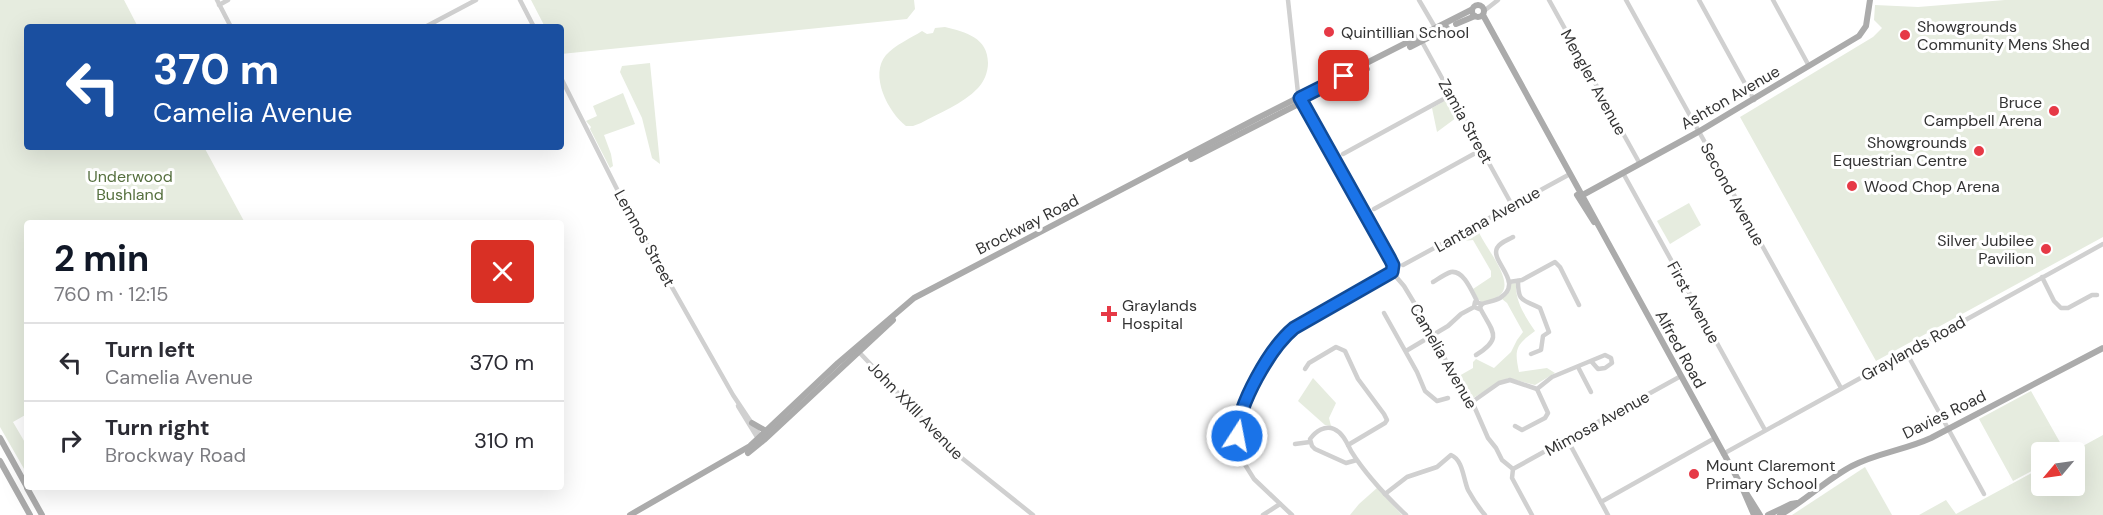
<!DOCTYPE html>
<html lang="en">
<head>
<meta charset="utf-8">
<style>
  body { margin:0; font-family:"DM Sans",sans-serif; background:#f2f2f3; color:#2b2b33; height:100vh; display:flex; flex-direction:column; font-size:22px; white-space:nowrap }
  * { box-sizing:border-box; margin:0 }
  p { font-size:20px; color:#7c7c81 }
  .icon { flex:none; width:33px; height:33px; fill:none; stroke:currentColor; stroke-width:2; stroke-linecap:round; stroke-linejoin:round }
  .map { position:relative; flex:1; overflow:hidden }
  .sheet { position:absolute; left:24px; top:220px; width:540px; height:270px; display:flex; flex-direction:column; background:#fff; border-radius:6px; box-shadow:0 6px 24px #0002 }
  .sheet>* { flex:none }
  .hud { position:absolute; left:24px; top:24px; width:540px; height:126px; border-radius:6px; box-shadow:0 6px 24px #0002; background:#1a4fa0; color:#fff; overflow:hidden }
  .needle { width:39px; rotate:241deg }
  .fabs { position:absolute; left:2031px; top:442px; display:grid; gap:12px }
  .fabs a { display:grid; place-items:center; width:54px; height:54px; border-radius:6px; background:#fff; box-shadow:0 6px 24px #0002; font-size:30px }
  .pin { position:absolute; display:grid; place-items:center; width:51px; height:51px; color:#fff; margin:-26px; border-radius:12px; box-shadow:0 3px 9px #0006 }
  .me { position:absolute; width:66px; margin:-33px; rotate:11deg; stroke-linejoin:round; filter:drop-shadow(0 0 4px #0008) }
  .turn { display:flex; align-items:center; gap:21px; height:126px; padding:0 30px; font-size:27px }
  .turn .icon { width:78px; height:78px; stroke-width:2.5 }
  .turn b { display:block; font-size:42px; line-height:51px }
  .round { display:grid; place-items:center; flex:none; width:63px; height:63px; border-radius:6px; background:#f2f2f3 }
  .head { display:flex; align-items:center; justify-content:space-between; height:102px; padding:0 30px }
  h1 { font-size:36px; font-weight:700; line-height:45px; color:#111827 }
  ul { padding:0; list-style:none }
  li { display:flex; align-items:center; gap:18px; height:78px; padding:0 30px; border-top:2px solid #e1e1e2 }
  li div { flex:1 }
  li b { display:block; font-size:22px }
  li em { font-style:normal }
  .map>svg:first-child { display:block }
</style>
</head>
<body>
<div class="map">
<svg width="2103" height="515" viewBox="0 0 2103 515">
  <rect width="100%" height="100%" fill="#fff"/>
  <g fill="#e6ecdf">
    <polygon points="0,0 124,0 138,27 27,27 27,147 204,147 245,223 27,224 27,414 13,422 27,446 27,474 0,427"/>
    <polygon points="531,0 914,0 915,9 907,19 561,54 561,27 545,27"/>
    <polygon points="2005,0 2103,0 2103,237 1876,361 1740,117 1873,37 1882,28 1874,20 1875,5 1918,7"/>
    <path d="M945 27C966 32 988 38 988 63 988 72 984 82 978 88 963 104 939 113 921 123L913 126H906C888 112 869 75 886 55 895 45 911 38 922 31L927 34 933 33 935 28Z"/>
    <polygon points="650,63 660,164 652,158 642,118 620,72 622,66"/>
    <polygon points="623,93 635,124 604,135 611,154 613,166 610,168 590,129 591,127 586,121 597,116 593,106"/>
    <polygon points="1448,99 1452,101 1460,115 1437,132 1432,108"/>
    <polygon points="1689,203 1701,225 1670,244 1657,221"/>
    <path d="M1478 230C1483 245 1515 280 1501 294 1496 299 1489 301 1483 303L1478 299 1473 289 1491 277V271L1473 240 1464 241 1462 238Z"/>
    <path d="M1516 283C1515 302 1525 316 1535 331 1516 345 1514 349 1519 372L1547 368 1555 373 1535 385 1508 378 1473 398 1459 376 1473 368V362L1476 359 1494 368 1511 352 1517 340 1523 332 1507 303 1502 299 1510 284Z"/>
    <polygon points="1313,378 1336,403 1329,418 1331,426 1325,425 1298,401"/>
    <polygon points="2031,391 2066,453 2042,453 2041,466 2013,481 1979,419"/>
    <polygon points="2103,435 2103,515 1919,515 1946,500 1956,514 2041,468 2042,486 2074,486 2074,453 2070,453"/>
    <polygon points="1865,467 1892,515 1792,515"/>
    <polygon points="1377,488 1402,515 1350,515 1359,504"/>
  </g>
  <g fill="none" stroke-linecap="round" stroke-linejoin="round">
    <g stroke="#d0d0d0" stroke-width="4.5">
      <polyline points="217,0 231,27"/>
      <polyline points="520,0 534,27"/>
      <polyline points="1288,0 1298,93 1390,259 1393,265 1392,272 1404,286 1433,334 1461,392 1474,406 1488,438 1496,448 1502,460 1513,469 1512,478 1532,515"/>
      <polyline points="1419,0 1436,29"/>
      <polyline points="1549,0 1640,164"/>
      <polyline points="1626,0 1841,388"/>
      <polyline points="1699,0 1754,100"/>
      <polyline points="1773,0 1809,66"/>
      <polyline points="219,5 228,0"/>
      <polyline points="1484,11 1498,0"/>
      <polyline points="425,27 476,0"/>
      <polyline points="1421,40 1512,205"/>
      <polyline points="561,78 622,199 733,395 761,437"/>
      <polyline points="1343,154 1451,95"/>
      <polyline points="1623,173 1765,430"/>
      <polyline points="1374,209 1481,150"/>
      <polyline points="1403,265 1570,174"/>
      <polyline points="2042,277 2054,301 2061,308 2068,308 2092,295 2097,295"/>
      <path d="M1518 281C1518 303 1523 299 1540 308L1549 332 1543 336 1541 350 1531 354"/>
      <path d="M1433 282C1438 279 1445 274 1451 272 1464 270 1472 292 1477 301"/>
      <polyline points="1509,282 1522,280 1555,262 1560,267 1579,305"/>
      <path d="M1482 304C1487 302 1495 301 1500 298 1525 282 1490 262 1497 248 1500 242 1508 240 1513 237"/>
      <polyline points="1384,313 1417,372 1425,391 1437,401 1448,398"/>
      <polyline points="858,351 953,451 1033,515"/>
      <polyline points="1406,351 1448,326 1461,314 1474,307 1475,302 1482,304 1479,309 1474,307"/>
      <polyline points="1906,352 1984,494"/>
      <path d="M1476 355C1504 338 1492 331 1480 308"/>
      <polyline points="1578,367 1591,392"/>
      <polyline points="1305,369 1309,363 1336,347 1345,351 1358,379 1384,414 1387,420 1385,423 1348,445"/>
      <polyline points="1472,402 1499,383 1510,380 1537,389 1552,377 1605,355 1611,358 1612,363 1605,368 1598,369 1591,361"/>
      <polyline points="738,406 757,437"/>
      <polyline points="1515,426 1522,430 1545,418 1548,413 1537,389"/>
      <polyline points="1567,439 1608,515"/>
      <polyline points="1295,444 1310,442"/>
      <polyline points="1723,454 2103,244"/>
      <path d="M1357 460 1346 463 1315 449 1312 446 1310 439C1316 431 1325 425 1334 429 1343 433 1347 443 1351 451 1366 475 1386 496 1406 515"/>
      <polyline points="1513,469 1681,376"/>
      <path d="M1385 494 1407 477 1437 467 1451 455C1463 460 1463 478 1468 490 1473 499 1478 507 1485 515"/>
      <polyline points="1601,502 1715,438"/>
      <polyline points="1263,515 1280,504"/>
      <polyline points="1292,515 1254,479 1244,463 1237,436 1239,419 1243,405 1271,354 1289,332 1392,272"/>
    </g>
    <g stroke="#ababab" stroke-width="6">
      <circle cx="1478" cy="11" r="6"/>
      <polyline points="1483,15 1741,485 1754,515"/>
      <polyline points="1456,24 1475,16"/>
      <polyline points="1410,47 1447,28"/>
      <polyline points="1191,159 1367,69"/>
      <polyline points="1577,195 1594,222"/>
      <polyline points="1579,197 1698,132 1859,36 1866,26 1870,0"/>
      <polyline points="752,423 766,431"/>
      <polyline points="0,438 27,487"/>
      <polyline points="748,453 764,440 893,320"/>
      <polyline points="0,461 30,515"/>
      <polyline points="27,488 42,515"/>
      <polyline points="1745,491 1760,515"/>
      <polyline points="630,515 750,446 838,363 914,298 1256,119 1471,10"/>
      <polyline points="1768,515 1791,504 1797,503"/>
      <path d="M1780 515C1805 501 1827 479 1852 466 1877 453 1905 450 1931 438L2103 348"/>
    </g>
  </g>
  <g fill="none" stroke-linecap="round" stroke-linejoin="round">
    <g stroke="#114b97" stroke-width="15">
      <path id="route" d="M1237 436C1238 404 1270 348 1294 328L1392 272 1393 265 1390 259 1300 98 1344 76"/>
    </g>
    <use href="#route" stroke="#1a73e8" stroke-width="10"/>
  </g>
  <g fill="#e63946" stroke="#fff" stroke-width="2">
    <circle cx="1329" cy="32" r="6"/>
    <circle cx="1905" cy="35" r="6"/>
    <circle cx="2054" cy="111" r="6"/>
    <circle cx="1979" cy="151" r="6"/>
    <circle cx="1852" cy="186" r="6"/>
    <circle cx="2046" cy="249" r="6"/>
    <path d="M1106 305h6v6h6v6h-6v6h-6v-6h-6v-6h6z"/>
    <circle cx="1694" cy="474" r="6"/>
  </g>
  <g text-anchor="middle" stroke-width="6" stroke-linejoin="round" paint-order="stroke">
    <g font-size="16" fill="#333" stroke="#fff" text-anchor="start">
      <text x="1917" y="32">Showgrounds<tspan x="1917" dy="18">Community Mens Shed</tspan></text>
      <text x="1341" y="38">Quintillian School</text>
      <text x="2042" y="108" text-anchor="end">Bruce<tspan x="2042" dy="18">Campbell Arena</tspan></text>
      <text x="1967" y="148" text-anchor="end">Showgrounds<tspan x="1967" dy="18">Equestrian Centre</tspan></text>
      <text x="1864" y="192">Wood Chop Arena</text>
      <text x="2034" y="246" text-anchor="end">Silver Jubilee<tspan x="2034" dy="18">Pavilion</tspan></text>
      <text x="1122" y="311">Graylands<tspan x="1122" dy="18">Hospital</tspan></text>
      <text x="1706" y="471">Mount Claremont<tspan x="1706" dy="18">Primary School</tspan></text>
    </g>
    <g font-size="16" fill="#333" stroke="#fff">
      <text transform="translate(1594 82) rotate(61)" y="6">Mengler Avenue</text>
      <text transform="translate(1730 97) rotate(-30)" y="6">Ashton Avenue</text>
      <text transform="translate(1466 121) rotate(61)" y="6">Zamia Street</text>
      <text transform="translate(1733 194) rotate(61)" y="6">Second Avenue</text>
      <text transform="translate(1487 219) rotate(-29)" y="6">Lantana Avenue</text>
      <text transform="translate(1027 224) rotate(-27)" y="6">Brockway Road</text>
      <text transform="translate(645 238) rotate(61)" y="6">Lemnos Street</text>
      <text transform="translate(1694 302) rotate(61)" y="6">First Avenue</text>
      <text transform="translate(1913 348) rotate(-29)" y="6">Graylands Road</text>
      <text transform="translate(1681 349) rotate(61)" y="6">Alfred Road</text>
      <text transform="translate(1444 356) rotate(60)" y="6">Camelia Avenue</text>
      <text transform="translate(916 410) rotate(46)" y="6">John XXIII Avenue</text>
      <text transform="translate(1944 414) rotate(-26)" y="6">Davies Road</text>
      <text transform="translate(1597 423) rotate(-29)" y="6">Mimosa Avenue</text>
    </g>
    <g font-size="16" fill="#56703f" stroke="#fff">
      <text x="130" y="182">Underwood<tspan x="130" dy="18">Bushland</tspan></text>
    </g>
  </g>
</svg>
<div class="fabs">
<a><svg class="needle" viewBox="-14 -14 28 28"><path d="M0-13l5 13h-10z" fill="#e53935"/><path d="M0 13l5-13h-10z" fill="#7c7c81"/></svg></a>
</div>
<div class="pin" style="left:1344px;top:76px;background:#d93025"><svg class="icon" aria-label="arrive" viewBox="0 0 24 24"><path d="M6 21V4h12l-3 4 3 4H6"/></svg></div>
<svg class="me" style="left:1237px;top:436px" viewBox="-20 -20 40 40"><circle r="17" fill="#1a73e8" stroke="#fff" stroke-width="3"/><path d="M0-11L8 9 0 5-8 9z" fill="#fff"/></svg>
<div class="hud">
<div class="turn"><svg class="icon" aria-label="left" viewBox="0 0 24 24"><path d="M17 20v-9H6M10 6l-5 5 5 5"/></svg><div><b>370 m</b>Camelia Avenue</div></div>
</div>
<section class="sheet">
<div class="head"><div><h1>2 min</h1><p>760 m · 12:15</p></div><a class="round" style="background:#d93025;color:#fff"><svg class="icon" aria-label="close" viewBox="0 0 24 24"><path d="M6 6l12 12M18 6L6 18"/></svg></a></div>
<ul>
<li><svg class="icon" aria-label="left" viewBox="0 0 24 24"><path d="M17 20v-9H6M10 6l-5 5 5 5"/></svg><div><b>Turn left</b><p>Camelia Avenue</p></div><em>370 m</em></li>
<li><svg class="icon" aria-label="right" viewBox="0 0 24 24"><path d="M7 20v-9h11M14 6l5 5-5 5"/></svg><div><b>Turn right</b><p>Brockway Road</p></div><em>310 m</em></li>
</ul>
</section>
</div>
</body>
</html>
